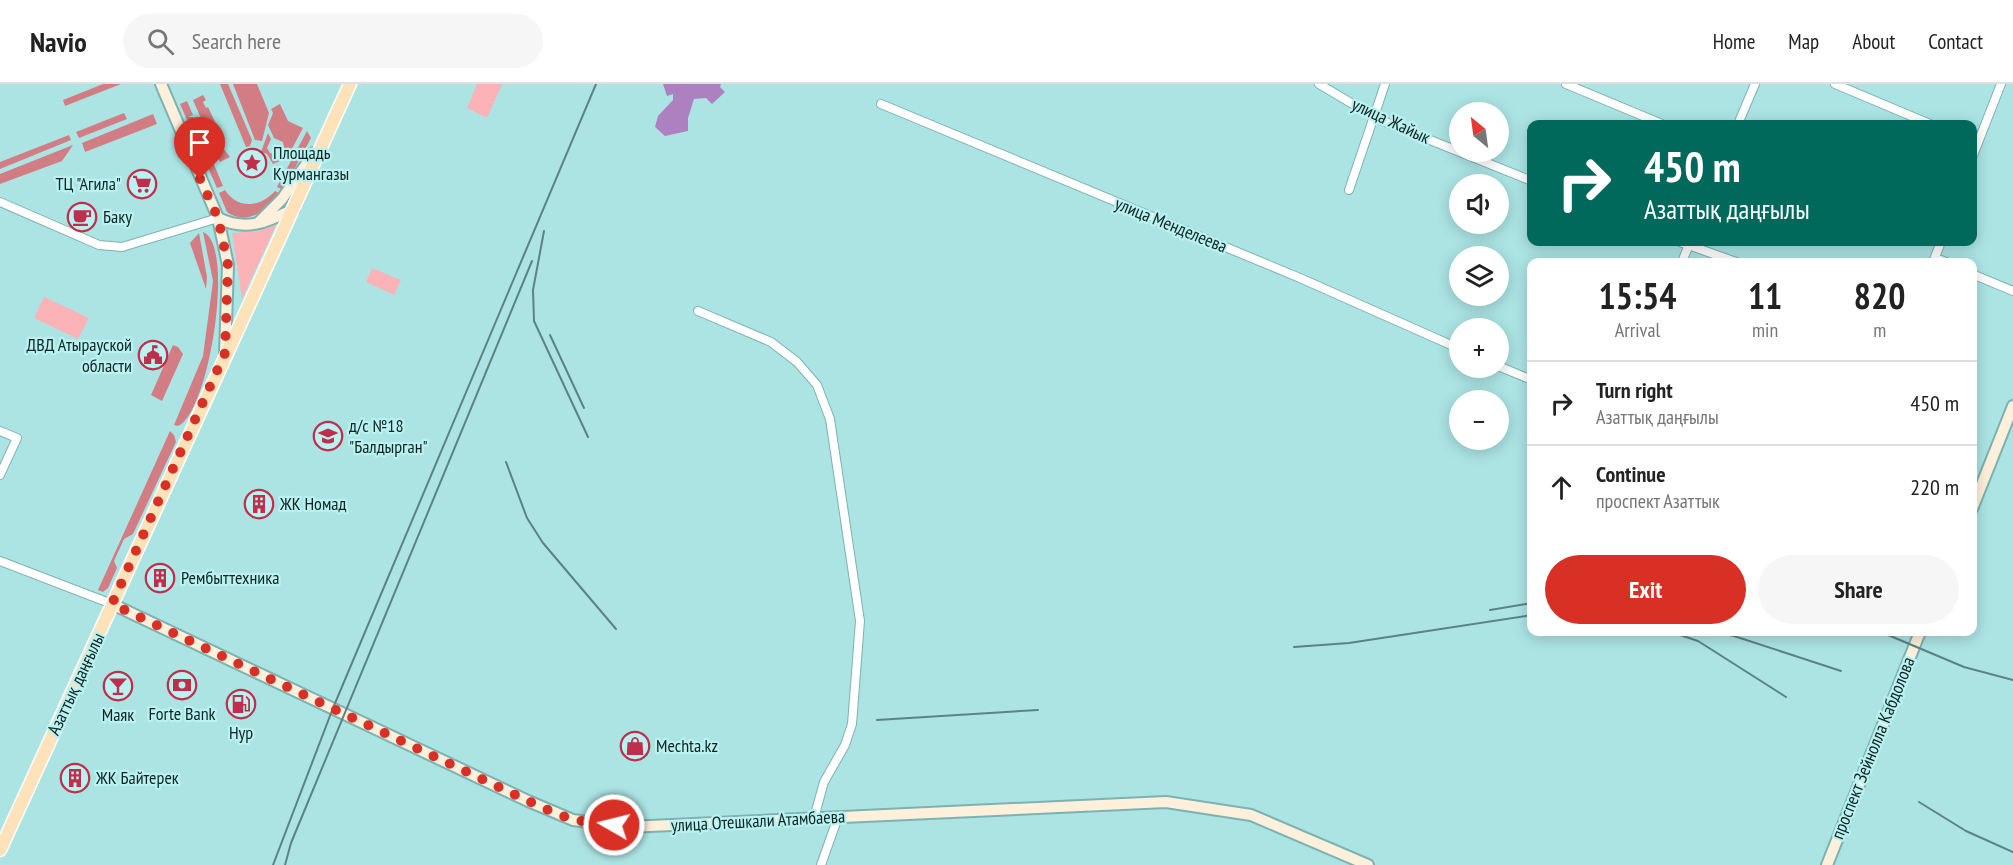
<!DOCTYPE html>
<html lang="en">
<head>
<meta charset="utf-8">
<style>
  body { margin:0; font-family:"PT Sans Narrow",sans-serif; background:#f6f6f6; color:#222; height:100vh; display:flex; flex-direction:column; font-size:22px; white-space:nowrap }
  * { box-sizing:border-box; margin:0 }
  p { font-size:20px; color:#767676 }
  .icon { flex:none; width:33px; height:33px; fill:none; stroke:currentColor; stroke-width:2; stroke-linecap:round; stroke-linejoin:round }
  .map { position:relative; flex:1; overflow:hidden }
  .details { position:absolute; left:1527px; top:174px; width:450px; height:378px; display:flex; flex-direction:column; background:#fff; border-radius:12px; box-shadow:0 3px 15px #0003 }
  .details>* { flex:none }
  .banner { position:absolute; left:1527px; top:36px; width:450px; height:126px; border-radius:12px; box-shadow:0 3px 15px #0003; background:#00695c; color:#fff; overflow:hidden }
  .needle { width:39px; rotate:331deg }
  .controls { position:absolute; left:1449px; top:18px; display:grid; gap:12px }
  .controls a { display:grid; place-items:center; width:60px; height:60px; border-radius:50%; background:#fff; box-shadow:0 3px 15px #0003; font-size:30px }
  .pin { position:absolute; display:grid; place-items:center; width:51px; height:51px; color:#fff; margin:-62px -26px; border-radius:50% 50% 50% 0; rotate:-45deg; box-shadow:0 0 6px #0007 }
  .pin .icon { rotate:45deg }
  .me { position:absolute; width:66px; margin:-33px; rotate:278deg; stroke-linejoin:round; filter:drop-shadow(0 0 4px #0008) }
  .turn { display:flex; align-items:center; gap:21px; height:126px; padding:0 18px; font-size:27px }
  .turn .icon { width:78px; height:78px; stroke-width:2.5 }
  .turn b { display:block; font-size:42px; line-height:51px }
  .eta { display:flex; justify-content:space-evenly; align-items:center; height:102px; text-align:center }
  .eta b { font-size:36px; font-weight:600; line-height:42px }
  .button { display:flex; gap:12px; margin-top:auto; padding:12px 18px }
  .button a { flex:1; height:69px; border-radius:36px; background:#d93025; color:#fff; font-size:24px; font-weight:600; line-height:69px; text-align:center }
  .button a+a { background:#f6f6f6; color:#222 }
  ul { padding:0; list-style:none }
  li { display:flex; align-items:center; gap:18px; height:84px; padding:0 18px; border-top:2px solid #e0e0e0 }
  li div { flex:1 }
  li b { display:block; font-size:22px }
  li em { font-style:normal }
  header { display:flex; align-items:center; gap:36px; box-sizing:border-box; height:84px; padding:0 30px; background:#fff; border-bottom:2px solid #e0e0e0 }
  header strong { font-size:28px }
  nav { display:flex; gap:33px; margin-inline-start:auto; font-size:21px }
  .search { width:420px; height:54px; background:#f6f6f6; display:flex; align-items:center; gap:15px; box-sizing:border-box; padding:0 21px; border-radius:33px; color:#767676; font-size:22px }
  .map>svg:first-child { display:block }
</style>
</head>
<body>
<header>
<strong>Navio</strong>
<div class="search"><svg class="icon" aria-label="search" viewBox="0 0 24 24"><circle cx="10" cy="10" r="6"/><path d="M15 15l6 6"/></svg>Search here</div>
<nav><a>Home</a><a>Map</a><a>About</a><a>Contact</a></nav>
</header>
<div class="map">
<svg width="2013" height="781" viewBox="0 0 2013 781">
  <rect width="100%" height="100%" fill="#ace4e4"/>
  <g fill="#fcb3b7">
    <polygon points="477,0 502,0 487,34 467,24"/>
    <polygon points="277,139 242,215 232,149 259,147"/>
    <polygon points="372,184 401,196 394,211 366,198"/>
    <polygon points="44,213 89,234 78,255 34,234"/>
  </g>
  <g fill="#d27d83">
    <polygon points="103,0 121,0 65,22 63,16"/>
    <polygon points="220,0 228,0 252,56 250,62 246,63"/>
    <polygon points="233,0 257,0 269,29 262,57 255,56"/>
    <polygon points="203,11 206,16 203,18 206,24 208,23 216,40 213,42 215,46 218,46 225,62 223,64 230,73 220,78 193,16"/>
    <polygon points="187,17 193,31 188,33 193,33 204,58 200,59 192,43 200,61 205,59 223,102 217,104 180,20"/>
    <polygon points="280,20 288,37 303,44 287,74 273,80 267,70 261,68 268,49 271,55 267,64 270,69 277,71 284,64 283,58 274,54 268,41 273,29 271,25"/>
    <polygon points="124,29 127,35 79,54 76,48"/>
    <polygon points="153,30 157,40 85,68 82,59"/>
    <polygon points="307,47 311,54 283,106 277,103"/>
    <polygon points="69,51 71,56 0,85 0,78"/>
    <polygon points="73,61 62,77 0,100 0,90"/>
    <path d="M225 106C238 126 261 123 275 107L281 110C268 125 247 143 227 128L219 109Z"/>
    <path d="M203 148C236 160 209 330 178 342L174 341 203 272 213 197Z"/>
    <polygon points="199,149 207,193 206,205 190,159"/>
    <polygon points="173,261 178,263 183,270 162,317 151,311"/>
    <polygon points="170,347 174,351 176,358 133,450 124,455 114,477 117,484 108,504 103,508 98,506"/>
  </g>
  <polygon fill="#ad80c0" points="663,0 721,0 720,3 725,8 712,20 706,14 694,15 688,34 688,47 665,52 655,43 658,32 673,16 673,10 667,12"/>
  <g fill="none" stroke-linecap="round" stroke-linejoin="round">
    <g stroke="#7cb2b2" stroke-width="10">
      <g id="street">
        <polyline points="1319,0 1378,35 1532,97"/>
        <polyline points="1566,0 1662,40"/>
        <polyline points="1835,0 1930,40"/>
        <polyline points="881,20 1300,194 1460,265"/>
        <polyline points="1738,40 1755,0"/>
        <polyline points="1972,74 2001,0"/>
        <polyline points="1349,106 1385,0"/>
        <polyline points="0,118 99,161 122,163 218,134"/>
        <polyline points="1680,158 1736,178"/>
        <polyline points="1935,174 1946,178"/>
        <polyline points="1682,178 1690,158"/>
        <polyline points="1933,178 1941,158"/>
        <polyline points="1972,190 2013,207"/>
        <polyline points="698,227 771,258 797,278 817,301 830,335 860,537 852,640 845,661 824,698 814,734"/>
        <polyline points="1498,282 1532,296"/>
        <polyline points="0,347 17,354 0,391"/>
        <polyline points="0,477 112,520"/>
        <polyline points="821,781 838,733"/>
      </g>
    </g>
    <g stroke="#7cb2b2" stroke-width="14">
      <g id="secondary">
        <polyline points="161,0 218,134 228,181 225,269"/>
        <path d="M218 134C246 148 267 138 294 125"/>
        <polyline points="258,139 282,115 314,69"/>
        <polyline points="1972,425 2013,322"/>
        <polyline points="112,520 528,717 573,736 628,743 1166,718 1251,731 1368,781"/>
        <polyline points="1827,781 1920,548"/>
      </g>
    </g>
    <g stroke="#fff" stroke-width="15">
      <polyline id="primary" points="0,766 350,0"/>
    </g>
    <use href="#street" stroke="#fff" stroke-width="8"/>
    <use href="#secondary" stroke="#fff0dc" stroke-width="10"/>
    <use href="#primary" stroke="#fee2b9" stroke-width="12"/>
    <g stroke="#5c8383" stroke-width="2">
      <polyline points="544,147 533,206 534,237 588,353"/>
      <polyline points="550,251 584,324"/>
      <polyline points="506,378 527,434 543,459 616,545"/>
      <polyline points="1490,526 1532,519"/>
      <polyline points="1671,548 1698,557 1786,613"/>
      <polyline points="1713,548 1734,552 1841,587"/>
      <polyline points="1881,548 1964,583 2013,596"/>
      <polyline points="1294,563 1349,559 1532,531"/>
      <polyline points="877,636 1038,626"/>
      <polyline points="1919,718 1966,747 2013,768"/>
      <polyline points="273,781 333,624 596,0"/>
      <polyline points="285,781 291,759 532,177"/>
    </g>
  </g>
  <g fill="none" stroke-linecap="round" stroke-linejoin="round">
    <polyline stroke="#d93025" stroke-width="10" stroke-dasharray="0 18" points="200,95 218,134 228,181 225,269 112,520 541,723 573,736 614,741"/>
  </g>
  <defs>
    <g id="sight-ring" transform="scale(1.5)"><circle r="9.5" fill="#b9f2f1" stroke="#bf2e4a" stroke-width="1.5"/><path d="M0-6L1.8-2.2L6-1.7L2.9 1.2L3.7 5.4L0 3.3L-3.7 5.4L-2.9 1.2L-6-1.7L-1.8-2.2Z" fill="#bf2e4a"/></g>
    <g id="supermarket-ring" transform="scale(1.5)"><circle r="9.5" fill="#b9f2f1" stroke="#bf2e4a" stroke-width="1.5"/><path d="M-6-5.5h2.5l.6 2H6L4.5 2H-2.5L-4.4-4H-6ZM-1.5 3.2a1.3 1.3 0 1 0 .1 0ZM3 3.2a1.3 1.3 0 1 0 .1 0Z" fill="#bf2e4a"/></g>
    <g id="cafe-ring" transform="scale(1.5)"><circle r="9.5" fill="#b9f2f1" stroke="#bf2e4a" stroke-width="1.5"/><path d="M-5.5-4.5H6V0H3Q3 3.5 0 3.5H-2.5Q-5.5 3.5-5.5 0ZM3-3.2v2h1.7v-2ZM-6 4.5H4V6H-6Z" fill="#bf2e4a"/></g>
    <g id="civic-ring" transform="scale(1.5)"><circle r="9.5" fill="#b9f2f1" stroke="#bf2e4a" stroke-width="1.5"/><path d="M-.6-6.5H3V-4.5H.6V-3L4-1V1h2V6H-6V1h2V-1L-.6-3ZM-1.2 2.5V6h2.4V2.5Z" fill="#bf2e4a"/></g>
    <g id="school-ring" transform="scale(1.5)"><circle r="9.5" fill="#b9f2f1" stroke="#bf2e4a" stroke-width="1.5"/><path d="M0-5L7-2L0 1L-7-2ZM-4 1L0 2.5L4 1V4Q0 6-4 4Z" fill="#bf2e4a"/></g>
    <g id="building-ring" transform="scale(1.5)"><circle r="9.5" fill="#b9f2f1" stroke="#bf2e4a" stroke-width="1.5"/><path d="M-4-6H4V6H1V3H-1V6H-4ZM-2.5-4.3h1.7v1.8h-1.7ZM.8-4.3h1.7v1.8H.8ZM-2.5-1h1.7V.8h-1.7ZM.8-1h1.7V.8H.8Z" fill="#bf2e4a"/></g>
    <g id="bank-ring" transform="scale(1.5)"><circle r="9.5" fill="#b9f2f1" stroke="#bf2e4a" stroke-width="1.5"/><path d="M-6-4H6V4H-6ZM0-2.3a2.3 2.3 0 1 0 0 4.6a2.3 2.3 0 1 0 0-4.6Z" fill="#bf2e4a"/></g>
    <g id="bar-ring" transform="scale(1.5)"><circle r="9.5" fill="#b9f2f1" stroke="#bf2e4a" stroke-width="1.5"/><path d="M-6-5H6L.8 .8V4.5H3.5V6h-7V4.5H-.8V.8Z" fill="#bf2e4a"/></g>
    <g id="fuel-ring" transform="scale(1.5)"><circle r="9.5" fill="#b9f2f1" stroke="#bf2e4a" stroke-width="1.5"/><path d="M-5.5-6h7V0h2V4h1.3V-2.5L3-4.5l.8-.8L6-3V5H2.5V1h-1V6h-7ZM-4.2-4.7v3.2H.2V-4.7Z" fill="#bf2e4a"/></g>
    <g id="shop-ring" transform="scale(1.5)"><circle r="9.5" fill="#b9f2f1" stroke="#bf2e4a" stroke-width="1.5"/><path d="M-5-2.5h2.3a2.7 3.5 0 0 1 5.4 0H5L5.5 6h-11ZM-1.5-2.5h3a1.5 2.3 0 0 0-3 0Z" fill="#bf2e4a"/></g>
  </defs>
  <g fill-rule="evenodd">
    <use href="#sight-ring" x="252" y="79"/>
    <use href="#supermarket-ring" x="142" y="100"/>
    <use href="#cafe-ring" x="82" y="133"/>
    <use href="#civic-ring" x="153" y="271"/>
    <use href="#school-ring" x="328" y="352"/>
    <use href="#building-ring" x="259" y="420"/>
    <use href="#building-ring" x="160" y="494"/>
    <use href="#bank-ring" x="182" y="601"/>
    <use href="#bar-ring" x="118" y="602"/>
    <use href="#fuel-ring" x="241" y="620"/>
    <use href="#shop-ring" x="635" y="662"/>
    <use href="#building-ring" x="75" y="694"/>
  </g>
  <g text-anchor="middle" stroke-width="4.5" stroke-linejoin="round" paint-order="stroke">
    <g font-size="18" fill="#0e2424" stroke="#b9f2f1">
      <text transform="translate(1391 37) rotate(25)" y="6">улица Жайык</text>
      <text transform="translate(1171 141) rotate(22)" y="6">улица Менделеева</text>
      <text transform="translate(76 600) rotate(-65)" y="6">Азаттық даңғылы</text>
      <text transform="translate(1873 664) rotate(-68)" y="6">проспект Зейнолла Кабдолова</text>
      <text transform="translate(758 737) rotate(-3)" y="6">улица Отешкали Атамбаева</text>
    </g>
    <g font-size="18" fill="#0e2424" stroke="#b9f2f1" text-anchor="start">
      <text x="273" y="75">Площадь<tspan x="273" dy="21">Курмангазы</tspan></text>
      <text x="121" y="106" text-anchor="end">ТЦ "Агила"</text>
      <text x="103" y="139">Баку</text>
      <text x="132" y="267" text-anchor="end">ДВД Атырауской<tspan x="132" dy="21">области</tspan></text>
      <text x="349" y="348">д/с №18<tspan x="349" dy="21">"Балдырган"</tspan></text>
      <text x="280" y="426">ЖК Номад</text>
      <text x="181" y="500">Рембыттехника</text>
      <text x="182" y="636" text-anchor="middle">Forte Bank</text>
      <text x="118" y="637" text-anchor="middle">Маяк</text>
      <text x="241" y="655" text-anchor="middle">Нур</text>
      <text x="656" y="668">Mechta.kz</text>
      <text x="96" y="700">ЖК Байтерек</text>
    </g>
  </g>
</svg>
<div class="controls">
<a><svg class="needle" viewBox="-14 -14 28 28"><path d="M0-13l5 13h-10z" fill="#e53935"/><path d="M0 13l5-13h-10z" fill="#767676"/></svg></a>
<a><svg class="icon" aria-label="sound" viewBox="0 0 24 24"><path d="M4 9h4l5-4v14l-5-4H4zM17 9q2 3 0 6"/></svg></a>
<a><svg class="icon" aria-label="layers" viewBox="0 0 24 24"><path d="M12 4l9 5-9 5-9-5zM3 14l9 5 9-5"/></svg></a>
<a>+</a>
<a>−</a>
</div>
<div class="pin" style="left:200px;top:95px;background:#d93025"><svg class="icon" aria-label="arrive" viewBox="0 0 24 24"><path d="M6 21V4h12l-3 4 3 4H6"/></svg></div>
<svg class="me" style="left:614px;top:741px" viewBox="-20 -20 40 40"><circle r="17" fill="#d93025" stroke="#fff" stroke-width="3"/><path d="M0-11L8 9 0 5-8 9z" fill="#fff"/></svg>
<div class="banner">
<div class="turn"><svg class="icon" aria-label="right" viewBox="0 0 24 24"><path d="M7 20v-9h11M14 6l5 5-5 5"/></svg><div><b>450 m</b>Азаттық даңғылы</div></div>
</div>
<section class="details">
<div class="eta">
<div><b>15:54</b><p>Arrival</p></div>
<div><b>11</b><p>min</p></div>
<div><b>820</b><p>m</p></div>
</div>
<ul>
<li><svg class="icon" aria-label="right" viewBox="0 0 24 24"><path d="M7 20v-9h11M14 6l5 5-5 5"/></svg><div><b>Turn right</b><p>Азаттық даңғылы</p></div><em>450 m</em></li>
<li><svg class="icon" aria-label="ahead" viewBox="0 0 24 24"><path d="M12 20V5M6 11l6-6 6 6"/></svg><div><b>Continue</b><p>проспект Азаттык</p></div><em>220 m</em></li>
</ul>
<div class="button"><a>Exit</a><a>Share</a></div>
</section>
</div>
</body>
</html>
